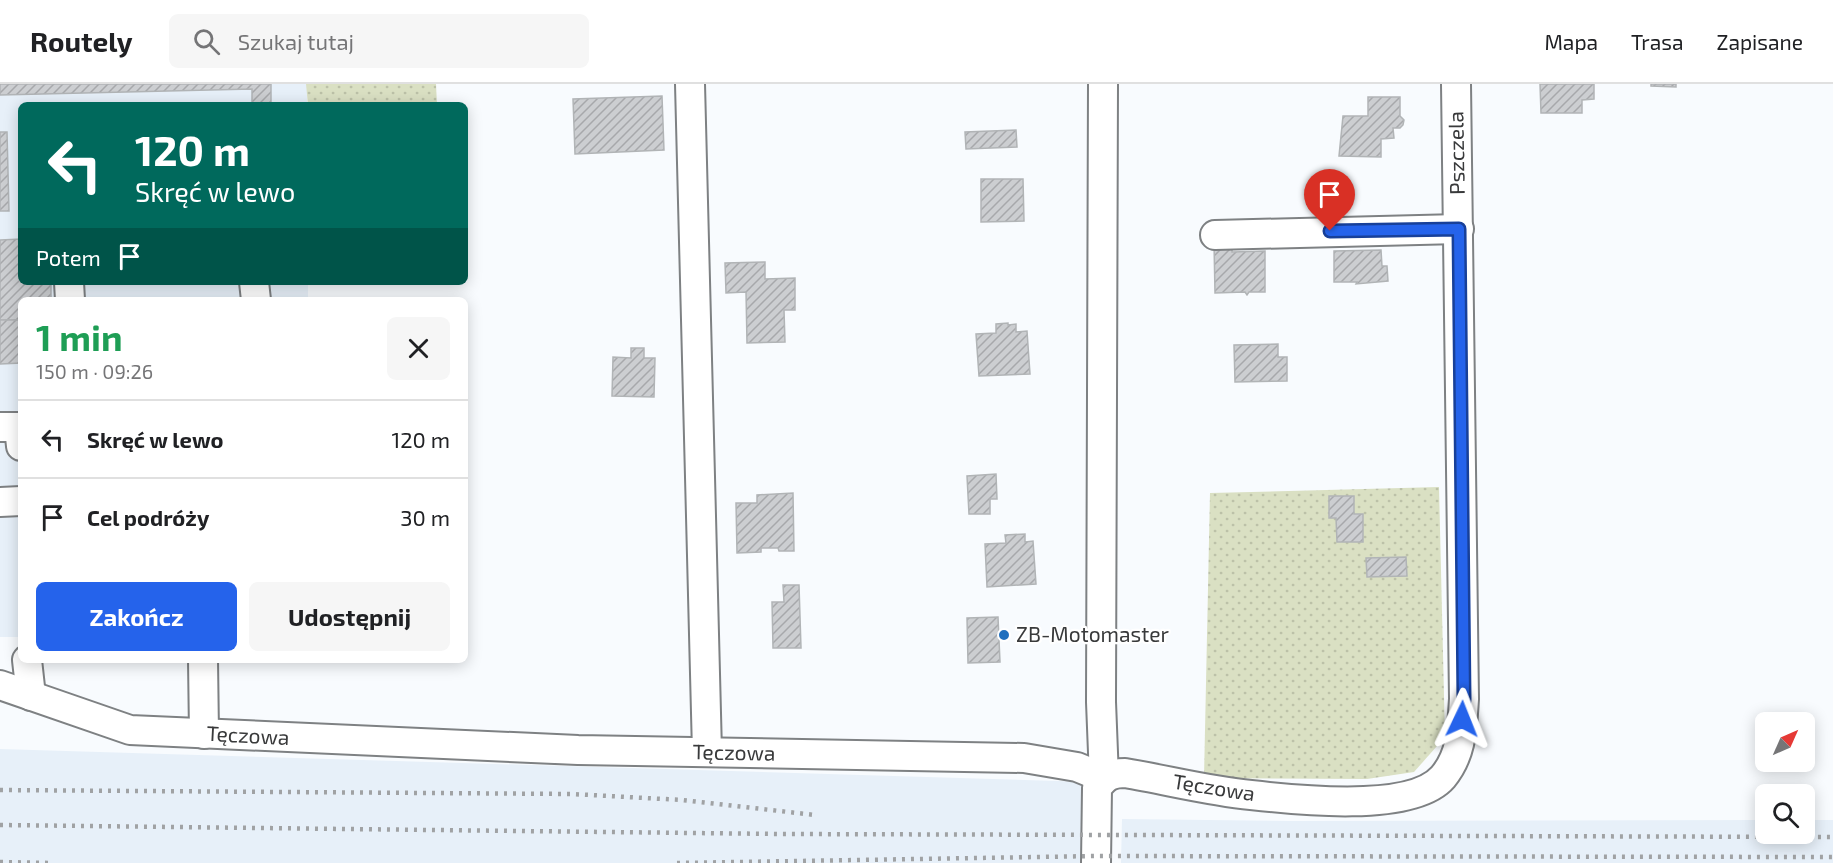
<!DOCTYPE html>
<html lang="pl">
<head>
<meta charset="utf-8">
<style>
  body { margin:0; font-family:"Exo 2",sans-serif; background:#f6f6f6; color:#202124; height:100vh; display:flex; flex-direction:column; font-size:22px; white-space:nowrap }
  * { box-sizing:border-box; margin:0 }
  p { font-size:20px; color:#757577 }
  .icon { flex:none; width:33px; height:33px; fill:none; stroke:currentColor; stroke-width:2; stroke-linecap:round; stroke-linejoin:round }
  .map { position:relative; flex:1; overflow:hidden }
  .details { position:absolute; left:18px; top:213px; width:450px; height:366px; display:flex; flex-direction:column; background:#fff; border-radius:9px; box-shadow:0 3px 15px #0003 }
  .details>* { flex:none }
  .hud { position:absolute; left:18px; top:18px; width:450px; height:183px; border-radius:9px; box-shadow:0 3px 15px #0003; background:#00695c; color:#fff; overflow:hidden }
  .needle { width:39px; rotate:45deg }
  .fabs { position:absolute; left:1755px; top:628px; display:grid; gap:12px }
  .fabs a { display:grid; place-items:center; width:60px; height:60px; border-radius:9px; background:#fff; box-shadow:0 3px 15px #0003; font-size:30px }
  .pin { position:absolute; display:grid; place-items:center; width:51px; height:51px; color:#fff; margin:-62px -26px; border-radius:50% 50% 50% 0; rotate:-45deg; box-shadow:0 0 6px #0007 }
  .pin .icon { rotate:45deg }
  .me { position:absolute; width:66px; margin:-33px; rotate:2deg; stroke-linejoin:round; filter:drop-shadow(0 0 4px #0008) }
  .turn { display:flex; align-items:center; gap:21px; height:126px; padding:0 18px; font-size:27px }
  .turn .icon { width:78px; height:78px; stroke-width:2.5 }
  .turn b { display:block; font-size:42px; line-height:51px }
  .then { display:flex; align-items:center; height:57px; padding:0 18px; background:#0003; gap:12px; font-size:22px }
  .round { display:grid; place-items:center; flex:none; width:63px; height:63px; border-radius:9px; background:#f6f6f6 }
  .headline { display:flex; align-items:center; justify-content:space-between; height:102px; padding:0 18px }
  h1 { font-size:36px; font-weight:700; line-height:45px; color:#1e9e55 }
  .button { display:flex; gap:12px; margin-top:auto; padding:12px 18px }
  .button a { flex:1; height:69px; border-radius:9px; background:#2563eb; color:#fff; font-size:24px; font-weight:700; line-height:69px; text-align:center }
  .button a+a { background:#f6f6f6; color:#202124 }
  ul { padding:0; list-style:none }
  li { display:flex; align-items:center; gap:18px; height:78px; padding:0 18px; border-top:2px solid #e0e0e0 }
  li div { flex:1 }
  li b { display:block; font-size:22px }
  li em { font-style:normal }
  header { display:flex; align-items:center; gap:36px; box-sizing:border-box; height:84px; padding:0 30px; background:#fff; border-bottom:2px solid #e0e0e0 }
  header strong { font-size:28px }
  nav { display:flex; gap:33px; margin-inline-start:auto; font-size:21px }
  .search { width:420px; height:54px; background:#f6f6f6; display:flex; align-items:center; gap:15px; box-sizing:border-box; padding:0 21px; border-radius:9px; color:#757577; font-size:22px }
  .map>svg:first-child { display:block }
</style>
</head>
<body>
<header>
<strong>Routely</strong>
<div class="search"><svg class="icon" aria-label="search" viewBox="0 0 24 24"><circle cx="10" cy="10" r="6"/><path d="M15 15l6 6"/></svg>Szukaj tutaj</div>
<nav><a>Mapa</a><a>Trasa</a><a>Zapisane</a></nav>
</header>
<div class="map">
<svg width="1833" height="779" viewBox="0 0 1833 779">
  <defs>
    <pattern id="grass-dots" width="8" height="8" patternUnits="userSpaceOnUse" patternTransform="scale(1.5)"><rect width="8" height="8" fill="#dae0c3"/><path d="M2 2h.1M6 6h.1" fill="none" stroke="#bcc1a8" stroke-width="1.8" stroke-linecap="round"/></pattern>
    <pattern id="building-hatch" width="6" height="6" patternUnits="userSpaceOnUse" patternTransform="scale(1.5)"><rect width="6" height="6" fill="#ccced1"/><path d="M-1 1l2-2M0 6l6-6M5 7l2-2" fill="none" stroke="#a7a8ab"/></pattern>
  </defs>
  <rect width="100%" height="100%" fill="#f8fbfe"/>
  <g fill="#e7f0f9">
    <polygon points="0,0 307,0 307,21 21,21 21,198 308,198 308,216 21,216 21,553 0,553"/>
    <polygon points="0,665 1091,698 1088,779 0,779"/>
    <polygon points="1122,735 1290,737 1765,736 1766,750 1804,750 1805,736 1833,736 1833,779 1121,779"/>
  </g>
  <g fill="url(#grass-dots)">
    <polygon points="306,0 436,0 437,21 308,21"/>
    <polygon points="1439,403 1445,653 1414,688 1367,695 1204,694 1210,409"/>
  </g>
  <g fill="url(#building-hatch)" stroke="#b1b4b6" stroke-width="1.5">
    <polygon points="0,0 271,0 271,19 252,19 252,5 0,11"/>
    <polygon points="1540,0 1594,0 1594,15 1582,16 1582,29 1541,29"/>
    <polygon points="1651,0 1676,0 1676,3 1651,2"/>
    <polygon points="662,12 664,66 575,70 573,15"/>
    <polygon points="1368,13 1400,13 1400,32 1404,36 1403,41 1400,44 1393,44 1394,54 1381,55 1381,73 1339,72 1343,32 1368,32"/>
    <polygon points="1016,46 1017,63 966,65 965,48"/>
    <polygon points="0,48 7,48 9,127 0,127"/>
    <polygon points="981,95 1023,95 1024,137 981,138"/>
    <polygon points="21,155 21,198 51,198 51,216 21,216 21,236 0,236 0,156"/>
    <polygon points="1214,159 1232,159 1232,168 1265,167 1265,208 1249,208 1247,211 1245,208 1215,209"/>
    <polygon points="1381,166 1382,182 1387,182 1388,197 1356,200 1357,198 1334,198 1334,167"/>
    <polygon points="765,178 765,195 795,194 795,226 784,226 785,258 747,259 746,208 726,209 725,179"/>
    <polygon points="0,236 21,236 21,279 0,280"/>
    <polygon points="1008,239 1008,241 1016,240 1016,248 1027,247 1030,290 979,292 976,250 996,249 996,240"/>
    <polygon points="1278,260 1278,273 1287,273 1287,297 1235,298 1234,261"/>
    <polygon points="631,264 644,264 644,274 655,274 654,313 612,312 613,273 631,274"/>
    <polygon points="996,390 997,415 990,415 990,430 969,430 967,392"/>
    <polygon points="793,409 794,467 779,467 778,464 761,464 761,468 737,469 736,419 757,419 757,411"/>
    <polygon points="1329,412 1354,412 1354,430 1363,430 1363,458 1337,458 1336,434 1329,434"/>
    <polygon points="1025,450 1025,458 1033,457 1036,500 987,503 985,460 1006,459 1005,451"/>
    <polygon points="1406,473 1407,492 1367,493 1366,474"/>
    <polygon points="783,501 799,501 801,564 773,564 772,518 784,518"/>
    <polygon points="998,533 1000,578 968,579 967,534"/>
  </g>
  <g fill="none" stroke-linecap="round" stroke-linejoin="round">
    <g stroke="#7e8183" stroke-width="32">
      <g id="minor">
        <polyline points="690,0 707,668"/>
        <polyline points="1103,0 1101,618 1104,694"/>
        <polyline points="1215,151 1459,145"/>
        <polyline points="69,198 70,216"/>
        <polyline points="254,198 256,216"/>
        <polyline points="0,343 19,343 21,362"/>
        <polyline points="0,418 21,417"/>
        <polyline points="27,576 31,612"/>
        <polyline points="203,576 204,650"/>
        <polyline points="0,601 130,646 578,666 1024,674 1077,683 1104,694"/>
        <path d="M1096 779 1097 704C1105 693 1111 689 1125 689 1167 696 1209 707 1251 711 1295 716 1412 729 1443 693 1462 670 1462 644 1464 615L1456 0"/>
      </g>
    </g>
    <use href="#minor" stroke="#fff" stroke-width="28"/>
    <g stroke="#a0a2a4" stroke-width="4.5" stroke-dasharray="3 6" stroke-linecap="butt">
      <polyline points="0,706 572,710 682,716 815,731"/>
      <polyline points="0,741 780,750 1833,753"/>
      <polyline points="0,778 53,779"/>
      <polyline points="677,779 1096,772 1833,773"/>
    </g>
  </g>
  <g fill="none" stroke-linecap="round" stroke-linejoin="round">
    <g stroke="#184099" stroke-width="15">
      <polyline id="route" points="1330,147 1459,145 1464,615 1462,635"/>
    </g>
    <use href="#route" stroke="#2563eb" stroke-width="10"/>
  </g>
  <circle fill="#206fbe" stroke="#fff" stroke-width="2" cx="1004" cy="551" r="6"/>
  <g text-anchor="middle" stroke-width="4.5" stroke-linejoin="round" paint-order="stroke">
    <g font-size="21" fill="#393a3b" stroke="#fff">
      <text transform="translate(1457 69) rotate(-91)" y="7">Pszczela</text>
      <text transform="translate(248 652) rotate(3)" y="7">Tęczowa</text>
      <text transform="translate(734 669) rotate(1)" y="7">Tęczowa</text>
      <text transform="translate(1214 704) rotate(9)" y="7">Tęczowa</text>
    </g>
    <g font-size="21" fill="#393a3b" stroke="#fff" text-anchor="start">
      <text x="1016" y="558">ZB-Motomaster</text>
    </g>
  </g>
</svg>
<div class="fabs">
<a><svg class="needle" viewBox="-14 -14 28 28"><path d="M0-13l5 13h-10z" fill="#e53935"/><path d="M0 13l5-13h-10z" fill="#757577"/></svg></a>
<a><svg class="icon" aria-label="search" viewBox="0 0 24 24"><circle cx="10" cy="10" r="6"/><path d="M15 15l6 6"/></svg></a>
</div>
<div class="pin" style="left:1330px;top:147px;background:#d93025"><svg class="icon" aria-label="arrive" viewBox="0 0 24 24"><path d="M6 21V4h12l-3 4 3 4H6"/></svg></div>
<svg class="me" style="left:1462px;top:635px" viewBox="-20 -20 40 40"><path d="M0-17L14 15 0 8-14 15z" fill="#2563eb" stroke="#fff" stroke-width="4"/></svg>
<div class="hud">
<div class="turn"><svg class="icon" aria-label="left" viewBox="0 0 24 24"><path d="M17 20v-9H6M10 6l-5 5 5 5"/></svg><div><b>120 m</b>Skręć w lewo</div></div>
<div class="then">Potem<svg class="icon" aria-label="arrive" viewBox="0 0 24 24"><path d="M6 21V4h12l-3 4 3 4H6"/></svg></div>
</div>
<section class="details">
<div class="headline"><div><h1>1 min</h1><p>150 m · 09:26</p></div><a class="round"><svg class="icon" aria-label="close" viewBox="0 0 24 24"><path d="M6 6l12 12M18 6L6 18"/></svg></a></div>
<ul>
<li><svg class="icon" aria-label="left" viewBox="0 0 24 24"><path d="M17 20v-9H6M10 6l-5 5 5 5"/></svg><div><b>Skręć w lewo</b></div><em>120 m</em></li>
<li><svg class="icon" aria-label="arrive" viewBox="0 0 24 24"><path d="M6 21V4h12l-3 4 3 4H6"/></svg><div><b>Cel podróży</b></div><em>30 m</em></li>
</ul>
<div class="button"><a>Zakończ</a><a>Udostępnij</a></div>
</section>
</div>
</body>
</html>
